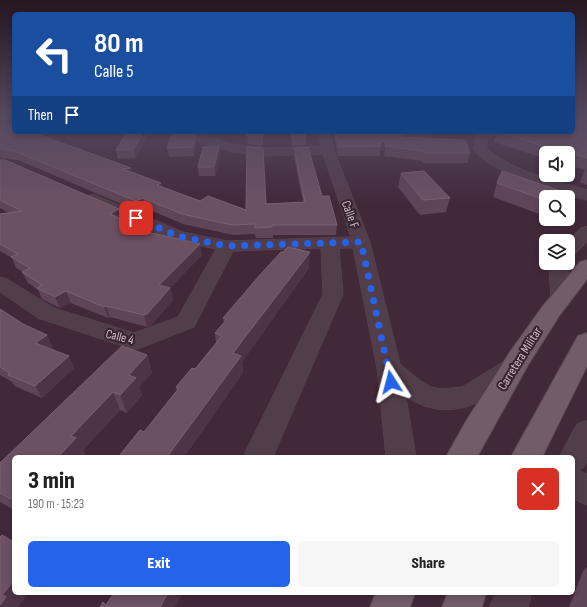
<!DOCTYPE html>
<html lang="en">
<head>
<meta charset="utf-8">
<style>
  body { margin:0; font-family:"Sofia Sans Condensed",sans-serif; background:#f6f6f6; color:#222; height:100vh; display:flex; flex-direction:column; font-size:15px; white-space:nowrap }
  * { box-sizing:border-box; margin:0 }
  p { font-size:13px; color:#767676 }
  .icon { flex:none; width:22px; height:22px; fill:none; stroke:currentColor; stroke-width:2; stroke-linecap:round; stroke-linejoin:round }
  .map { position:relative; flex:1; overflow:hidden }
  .side { position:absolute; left:12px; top:455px; width:563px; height:140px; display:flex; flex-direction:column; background:#fff; border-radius:6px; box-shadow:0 2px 6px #0003 }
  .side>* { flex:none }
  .banner { position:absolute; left:12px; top:12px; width:563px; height:122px; border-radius:6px; box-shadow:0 2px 6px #0003; background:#1a4fa0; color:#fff; overflow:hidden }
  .controls { position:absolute; left:539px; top:146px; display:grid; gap:8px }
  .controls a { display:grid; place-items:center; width:36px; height:36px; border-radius:6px; background:#fff; box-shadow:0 2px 6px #0003; font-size:20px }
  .pin { position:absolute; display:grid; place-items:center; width:34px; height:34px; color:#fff; margin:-17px; border-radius:8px; box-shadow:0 2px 6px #0006 }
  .me { position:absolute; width:44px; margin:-22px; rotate:351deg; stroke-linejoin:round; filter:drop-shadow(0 0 3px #0008) }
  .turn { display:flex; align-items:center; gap:14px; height:84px; padding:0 16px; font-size:18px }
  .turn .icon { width:52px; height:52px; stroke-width:2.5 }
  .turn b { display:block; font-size:28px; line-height:34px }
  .then { display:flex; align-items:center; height:38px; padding:0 16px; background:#0003; gap:8px; font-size:15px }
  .round { display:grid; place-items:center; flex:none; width:42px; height:42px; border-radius:6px; background:#f6f6f6 }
  .overview { display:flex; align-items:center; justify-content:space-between; height:68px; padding:0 16px }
  h1 { font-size:24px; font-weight:800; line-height:30px }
  .action { display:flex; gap:8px; margin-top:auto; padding:8px 16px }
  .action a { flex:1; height:46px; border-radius:6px; background:#2563eb; color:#fff; font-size:16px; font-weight:800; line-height:46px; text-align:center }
  .action a+a { background:#f6f6f6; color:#222 }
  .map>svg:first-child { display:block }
</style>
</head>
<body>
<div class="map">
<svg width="587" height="607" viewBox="0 0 587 607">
  <rect width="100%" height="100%" fill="#42293a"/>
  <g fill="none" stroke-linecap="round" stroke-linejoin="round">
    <g stroke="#5c4754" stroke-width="1">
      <g id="minor">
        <path d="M172 132H191L233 144 267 148 321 146 318 132H330L334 150 370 242 400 364 422 382 431 387 442 389 462 387 503 362 512 360 521 362 524 369C519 378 510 383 501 389 470 411 440 418 406 397L416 457H386L377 368 353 248H339L343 294 273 457H243L323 294 321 248 233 251 194 327 135 350 38 318 0 292V277L7 279 54 308 134 333 178 317 216 249 172 240 88 202 85 199 88 196 93 194 183 232 227 241 351 237 323 154 267 156 232 152 174 134Z"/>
        <path d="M483 132H500L488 138 486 148C515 172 551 179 587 190V200C558 192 489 173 473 149L477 136Z"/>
        <polygon points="587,227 587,242 574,255 568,256 568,241 581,228"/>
        <polygon points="549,263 567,263 571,296 568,301 561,302 554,301 551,296"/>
        <polygon points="587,421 587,461 583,468 578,470 587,474 587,505 573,499 573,457 559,457 577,424"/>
        <polygon points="496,593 532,593 528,607 490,607"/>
      </g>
    </g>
    <g stroke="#5c4754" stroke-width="2">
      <g id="major">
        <polygon points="587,260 587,279 559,316 528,365 477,457 446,457 465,423 510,352 543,306 580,262"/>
        <polygon points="587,333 587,366 542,457 511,457 578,336"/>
        <polygon points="376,593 415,593 410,607 370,607"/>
        <polygon points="448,593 486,593 482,607 442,607"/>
      </g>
    </g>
    <use href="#minor" fill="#523d4b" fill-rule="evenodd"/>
    <use href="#major" fill="#725c6a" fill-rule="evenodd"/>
  </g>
  <g fill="#604457">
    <polygon points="587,118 587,185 580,182 585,170 568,165 568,153 546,153 546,159 494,142 496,132 573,132"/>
    <polygon points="0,124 161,183 161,187 200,201 246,210 266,204 303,202 294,157 294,148 322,196 337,225 336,235 273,235 273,238 256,238 255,234 233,235 183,224 145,208 138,211 18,160 0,158"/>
    <polygon points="62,132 149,132 136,158 118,159 116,150 127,133 63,134"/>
    <polygon points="247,132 263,132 263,146 248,144"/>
    <polygon points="290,132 305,132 306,137 306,145 292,146"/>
    <polygon points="333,132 440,132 422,138 470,153 468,163 422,163 422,161 384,156 385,150 380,151 380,156 338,156"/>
    <polygon points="197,143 194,156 169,157 167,148"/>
    <polygon points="219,146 220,155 215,176 199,176 198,167"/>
    <polygon points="0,160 119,209 122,219 131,223 133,229 202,255 170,288 173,300 150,326 147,327 110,317 108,318 71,303 60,308 42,299 38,290 28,283 22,272 23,272 16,268 12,258 0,251 0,214 9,213 0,208"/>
    <polygon points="401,173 450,198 446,212 420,215 398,187"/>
    <polygon points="497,183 558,190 546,210 539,214 493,197"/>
    <polygon points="309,268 242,362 243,373 184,457 120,457 119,456 144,432 177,391 176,387 195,369 216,343 215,333 224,323 223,318"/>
    <polygon points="0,309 53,347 50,349 69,356 74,368 42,398 15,386 12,382 0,375"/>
    <polygon points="147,355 152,373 139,387 142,395 127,413 120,410 83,450 85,455 84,457 14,457 14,510 0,502 0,463"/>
    <polygon points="587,567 587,607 569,607 583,571"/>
  </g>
  <g fill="#4f3447">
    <polygon points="143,132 149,132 136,158 134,149"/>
    <polygon points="413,132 440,132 397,146 399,137"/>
    <polygon points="196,134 197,143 194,156 193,147"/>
    <polygon points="386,141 385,150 380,151 381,146 380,142"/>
    <polygon points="219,146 220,155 215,176 214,167"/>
    <polygon points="131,168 133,177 123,169"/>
    <polygon points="161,183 163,192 157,185"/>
    <polygon points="558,190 556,197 549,197"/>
    <polygon points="143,198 145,208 138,211 136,201"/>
    <polygon points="546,199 546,210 539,214 545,200"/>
    <polygon points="119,209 122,219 110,214"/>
    <polygon points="131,223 134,233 130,228"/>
    <polygon points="200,244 202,255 161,297 159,285"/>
    <polygon points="310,252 309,268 242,362 243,373 184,457 167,457 233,353"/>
    <polygon points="170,288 173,300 150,326 147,327 144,315"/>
    <polygon points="66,291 71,303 60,308 55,297"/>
    <polygon points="106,306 110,317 108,318 104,307"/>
    <polygon points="47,335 53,347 41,355 35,343"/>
    <polygon points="147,355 152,373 139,387 142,395 127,413 120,395 129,375"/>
    <polygon points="69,356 74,368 42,398 35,386"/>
    <polygon points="113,392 120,410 83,450 85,455 84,457 58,457 71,436"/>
    <polygon points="14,496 14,503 11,499"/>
    <polygon points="14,580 14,593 29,593 18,607 0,607 2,595"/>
    <polygon points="168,593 183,593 175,607 160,607"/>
  </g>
  <g fill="#6c5163" stroke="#7b6172">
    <polygon points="573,118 587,118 587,158 563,151 561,152 499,132 573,132"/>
    <polygon points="0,124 8,124 14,126 14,132 32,132 131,168 123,169 161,183 157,185 200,201 208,196 246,210 247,147 263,148 266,204 305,202 294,148 308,147 322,196 329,196 337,225 272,225 272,227 255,228 255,224 232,225 182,214 143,198 136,201 14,151 0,149"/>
    <polygon points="127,132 143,132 134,149 116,150"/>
    <polygon points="173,132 188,132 196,134 193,147 167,148"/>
    <polygon points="247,132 263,132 263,138 247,136"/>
    <polygon points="291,132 305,132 306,137 292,138"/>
    <polygon points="335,132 413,132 399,137 465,140 470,153 424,153 423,151 385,146 386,141 380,142 381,146 339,147"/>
    <polygon points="219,146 214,167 198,167 203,147"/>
    <polygon points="0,160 5,160 119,209 110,214 131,223 130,228 200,244 159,285 170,288 147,314 144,315 106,306 104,307 66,291 55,297 37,288 42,285 22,272 30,268 11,257 18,254 0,244 0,214 22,211 0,200"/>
    <polygon points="424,171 450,198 423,200 401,173"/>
    <polygon points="502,171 558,190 549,197 546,197 546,199 545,200 497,183"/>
    <polygon points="288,247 310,252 233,353 241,356 167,457 121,457 119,456 140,430 144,432 179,388 176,387 192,368 195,369 222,336 215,333 227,319 223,318 259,276 281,252 283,252"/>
    <polygon points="0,309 23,324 47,335 35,343 69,356 35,386 8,375 10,373 0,367"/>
    <polygon points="122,346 147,355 129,375 136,378 120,395 113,392 71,436 76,438 58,457 14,457 14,496 11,499 0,493 0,463"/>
    <polygon points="2,535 14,542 14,580 2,595 6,597 0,605 0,537"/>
    <polygon points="114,593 168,593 160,607 100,607 103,602 106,605"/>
  </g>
  <linearGradient id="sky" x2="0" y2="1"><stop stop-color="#241720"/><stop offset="0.58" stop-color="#544960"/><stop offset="1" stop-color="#544960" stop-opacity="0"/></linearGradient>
  <rect width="587" height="203" fill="url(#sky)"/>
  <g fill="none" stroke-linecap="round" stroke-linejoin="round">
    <polyline stroke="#2563eb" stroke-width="7" stroke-dasharray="0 12.6" points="136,218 178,236 227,246 361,242 391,382"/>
  </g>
  <g text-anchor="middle" stroke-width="4" stroke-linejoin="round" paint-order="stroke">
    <g font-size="13" fill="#ccbbc5" stroke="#382230">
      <text transform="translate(351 214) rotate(70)" y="5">Calle F</text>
      <text transform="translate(120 336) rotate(14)" y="5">Calle 4</text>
      <text transform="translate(519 358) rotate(-58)" y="5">Carretera Militar</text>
    </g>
  </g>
</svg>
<div class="controls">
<a><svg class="icon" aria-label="sound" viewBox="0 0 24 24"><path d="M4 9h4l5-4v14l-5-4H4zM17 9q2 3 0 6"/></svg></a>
<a><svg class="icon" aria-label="search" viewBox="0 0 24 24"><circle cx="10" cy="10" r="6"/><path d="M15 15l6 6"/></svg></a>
<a><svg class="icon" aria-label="layers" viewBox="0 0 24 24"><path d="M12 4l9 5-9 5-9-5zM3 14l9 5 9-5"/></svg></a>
</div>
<div class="pin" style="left:136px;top:218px;background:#d93025"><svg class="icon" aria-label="arrive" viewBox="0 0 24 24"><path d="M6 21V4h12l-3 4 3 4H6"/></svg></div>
<svg class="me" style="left:391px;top:382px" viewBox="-20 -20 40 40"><path d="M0-17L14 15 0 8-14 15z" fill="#2563eb" stroke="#fff" stroke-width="4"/></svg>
<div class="banner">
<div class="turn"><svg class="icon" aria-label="left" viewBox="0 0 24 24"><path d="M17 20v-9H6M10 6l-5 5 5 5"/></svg><div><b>80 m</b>Calle 5</div></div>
<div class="then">Then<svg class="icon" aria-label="arrive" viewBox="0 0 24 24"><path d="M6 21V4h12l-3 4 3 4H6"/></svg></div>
</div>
<section class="side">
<div class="overview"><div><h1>3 min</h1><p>190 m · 15:23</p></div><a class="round" style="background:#d93025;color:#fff"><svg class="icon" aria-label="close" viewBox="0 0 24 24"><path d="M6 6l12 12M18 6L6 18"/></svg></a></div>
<div class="action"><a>Exit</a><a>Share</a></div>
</section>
</div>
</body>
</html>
